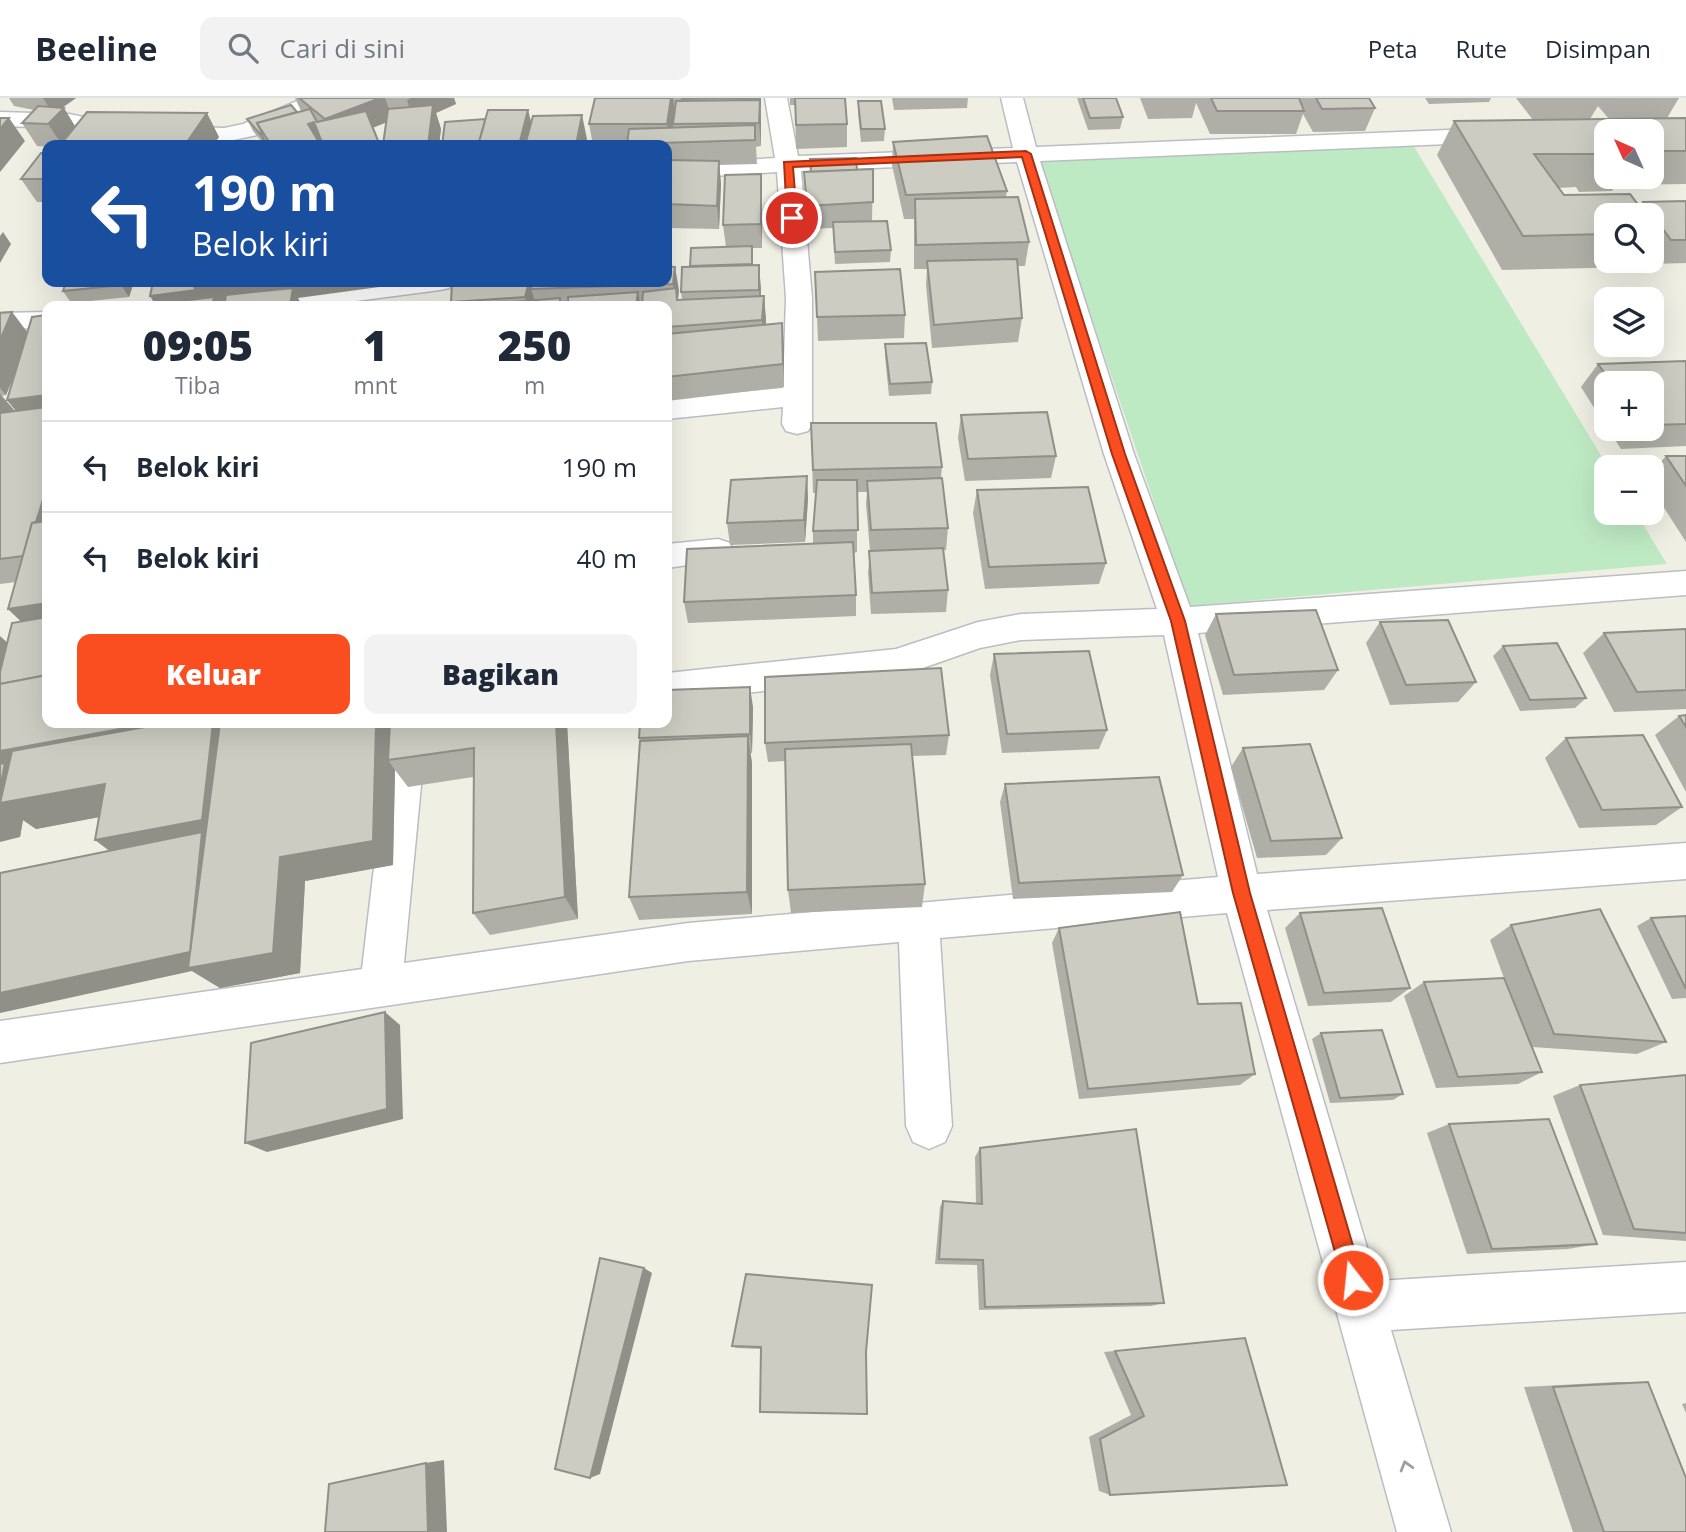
<!DOCTYPE html>
<html lang="id">
<head>
<meta charset="utf-8">
<style>
  body { margin:0; font-family:"Open Sans",sans-serif; background:#f2f2f3; color:#1f2937; height:100vh; display:flex; flex-direction:column; font-size:26px; white-space:nowrap }
  * { box-sizing:border-box; margin:0 }
  p { font-size:23px; color:#747a83 }
  .icon { flex:none; width:38px; height:38px; fill:none; stroke:currentColor; stroke-width:2; stroke-linecap:round; stroke-linejoin:round }
  .map { position:relative; flex:1; overflow:hidden }
  .drawer { position:absolute; left:42px; top:203px; width:630px; height:427px; display:flex; flex-direction:column; background:#fff; border-radius:14px; box-shadow:0 7px 28px #0002 }
  .drawer>* { flex:none }
  .guide { position:absolute; left:42px; top:42px; width:630px; height:147px; border-radius:14px; box-shadow:0 7px 28px #0002; background:#1a4fa0; color:#fff; overflow:hidden }
  .needle { width:46px; rotate:315deg }
  .fabs { position:absolute; left:1594px; top:21px; display:grid; gap:14px }
  .fabs a { display:grid; place-items:center; width:70px; height:70px; border-radius:14px; background:#fff; box-shadow:0 7px 28px #0002; font-size:35px }
  .pin { position:absolute; display:grid; place-items:center; width:60px; height:60px; color:#fff; margin:-30px; border:4px solid #fff; border-radius:50%; box-shadow:0 2px 7px #0007 }
  .me { position:absolute; width:77px; margin:-38px; rotate:344deg; stroke-linejoin:round; filter:drop-shadow(0 0 5px #0008) }
  .turn { display:flex; align-items:center; gap:24px; height:147px; padding:0 35px; font-size:32px }
  .turn .icon { width:91px; height:91px; stroke-width:2.5 }
  .turn b { display:block; font-size:49px; line-height:60px }
  .eta { display:flex; justify-content:space-evenly; align-items:center; height:119px; text-align:center }
  .eta b { font-size:42px; font-weight:800; line-height:49px }
  .cta { display:flex; gap:14px; margin-top:auto; padding:14px 35px }
  .cta a { flex:1; height:80px; border-radius:14px; background:#fa4d20; color:#fff; font-size:28px; font-weight:800; line-height:80px; text-align:center }
  .cta a+a { background:#f2f2f3; color:#1f2937 }
  ul { padding:0; list-style:none }
  li { display:flex; align-items:center; gap:21px; height:91px; padding:0 35px; border-top:2px solid #e0e1e3 }
  li div { flex:1 }
  li b { display:block; font-size:26px }
  li em { font-style:normal }
  header { display:flex; align-items:center; gap:42px; box-sizing:border-box; height:98px; padding:0 35px; background:#fff; border-bottom:2px solid #e0e1e3 }
  header strong { font-size:33px }
  nav { display:flex; gap:38px; margin-inline-start:auto; font-size:24px }
  .search { width:490px; height:63px; background:#f2f2f3; display:flex; align-items:center; gap:18px; box-sizing:border-box; padding:0 24px; border-radius:14px; color:#747a83; font-size:26px }
  .map>svg:first-child { display:block }
</style>
</head>
<body>
<header>
<strong>Beeline</strong>
<div class="search"><svg class="icon" aria-label="search" viewBox="0 0 24 24"><circle cx="10" cy="10" r="6"/><path d="M15 15l6 6"/></svg>Cari di sini</div>
<nav><a>Peta</a><a>Rute</a><a>Disimpan</a></nav>
</header>
<div class="map">
<svg width="1686" height="1434" viewBox="0 0 1686 1434">
  <rect width="100%" height="100%" fill="#f0efe4"/>
  <polygon fill="#beeac3" points="1413,47 1608,369 1606,415 1636,415 1667,466 1189,508 1038,61"/>
  <g fill="none" stroke-linecap="round" stroke-linejoin="round">
    <g stroke="#bbbdc4" stroke-width="3">
      <g id="minor">
        <polygon points="304,0 334,0 331,5 257,37 224,44 117,40 69,30 0,28 0,14 69,16 117,26 224,30 243,26"/>
        <polygon points="765,0 787,0 798,58 1013,50 1001,0 1023,0 1036,49 1497,30 1505,32 1509,37 1505,42 1497,44 1040,63 1134,356 1190,509 1686,473 1686,497 1198,535 1257,776 1686,745 1686,781 1267,812 1377,1183 1686,1164 1686,1214 1391,1232 1451,1434 1397,1434 1227,815 940,840 952,1028 945,1044 929,1051 913,1044 906,1028 899,844 688,863 0,965 0,923 362,871 391,625 427,625 404,865 688,825 1218,779 1164,537 1021,542 980,550 897,579 667,603 667,575 896,551 978,524 1021,516 1157,511 1104,356 1017,64 801,73 812,200 812,326 808,333 797,336 786,333 782,326 783,309 667,321 667,301 783,290 786,200 777,74 667,81 667,67 775,60"/>
        <polygon points="381,184 453,184 449,190 440,192 318,208 245,208 249,202 259,200"/>
        <polygon points="47,214 47,230 0,231 0,215"/>
        <polygon points="718,441 730,445 734,453 730,461 667,470 667,446"/>
      </g>
    </g>
    <use href="#minor" fill="#fff" fill-rule="evenodd"/>
  </g>
  <g fill="#b0afa7" fill-rule="evenodd">
    <polygon points="9,0 76,0 62,10 75,28 219,39 213,47 47,47 47,49 37,48 22,25 34,12 14,8"/>
    <polygon points="295,0 454,0 456,6 436,15 441,31 439,47 383,47 386,24 373,30 380,47 265,47 253,33 247,21 301,13"/>
    <polygon points="595,0 761,0 761,48 756,49 757,66 719,67 721,86 719,131 667,130 667,47 593,47 589,26"/>
    <polygon points="790,0 845,0 847,26 847,49 796,51 795,7 790,7"/>
    <polygon points="892,0 968,0 967,10 894,12"/>
    <polygon points="1077,0 1116,0 1123,19 1120,31 1088,32"/>
    <polygon points="1140,0 1369,0 1375,10 1365,33 1313,34 1303,16 1296,36 1210,36 1196,5 1192,20 1148,21"/>
    <polygon points="1425,0 1491,0 1489,4 1429,6"/>
    <path d="M1516 0H1679L1667 20H1686V86L1615 87 1612 93 1579 94 1576 89 1558 90 1564 97 1639 109 1643 104 1686 103V165L1654 166 1652 162V117H1606V163H1640L1636 169 1502 172 1437 57 1454 23 1533 22ZM1598 8 1609 21H1590ZM1606 33H1652V79H1606Z"/>
    <polygon points="858,3 885,31 884,43 861,44 858,15"/>
    <polygon points="893,44 1007,93 1006,99 1029,144 1025,168 1018,168 1022,220 1018,244 932,250 926,187 927,171 914,171 914,121 904,121 892,67"/>
    <polygon points="47,55 47,104 37,104 21,81"/>
    <polygon points="873,71 872,123 891,152 890,164 835,166 833,130 808,131 804,74"/>
    <polygon points="762,100 762,150 752,150 753,167 759,167 761,198 764,198 766,227 782,225 784,289 667,303 667,208 453,208 451,204 667,168 679,192 678,202 682,202 681,194 691,169 691,150 726,149 723,127"/>
    <polygon points="815,174 905,217 904,240 818,243"/>
    <polygon points="134,184 129,199 71,205 63,193"/>
    <path d="M12 214 27 234 47 625H567L578 821 490 837 473 815V679L408 689 395 672 393 767 305 783 300 875 220 890 192 873 109 753 99 719 36 731 23 722 20 739 7 544 21 523 8 511 16 484 0 486V215ZM15 276 7 302 16 313H15L2 298 6 297Z"/>
    <polygon points="885,246 932,284 931,296 889,298 885,258"/>
    <polygon points="1686,263 1686,348 1621,351 1608,331 1652,331 1652,285 1606,285 1606,329 1581,289 1598,266"/>
    <polygon points="961,317 1056,358 1051,380 965,383 958,340"/>
    <polygon points="811,325 942,369 941,380 948,430 946,452 943,452 948,492 946,514 871,516 868,475 870,453 866,406 867,394 857,394 857,454 854,455 856,497 856,518 688,525 684,504 813,446 813,433 816,395 813,395"/>
    <polygon points="1666,358 1686,358 1686,444 1652,391 1652,374"/>
    <polygon points="807,378 808,401 805,444 730,447 727,425"/>
    <polygon points="977,392 1106,465 1099,486 985,491 973,415"/>
    <polygon points="1216,516 1338,572 1324,592 1223,597 1205,537"/>
    <polygon points="1380,524 1476,584 1458,604 1390,607 1366,545"/>
    <polygon points="1686,531 1686,611 1614,614 1583,555 1604,535"/>
    <polygon points="1503,548 1586,600 1575,610 1520,613 1493,558"/>
    <polygon points="994,556 1107,632 1099,651 1002,655 990,577"/>
    <polygon points="753,609 752,655 750,655 752,665 752,816 639,822 629,799 640,643 639,640"/>
    <polygon points="1686,617 1686,694 1655,637 1679,618"/>
    <polygon points="949,637 946,657 912,658 925,786 922,809 791,815 788,792 785,663 768,664 765,645"/>
    <polygon points="1566,640 1682,709 1656,727 1579,730 1545,660"/>
    <polygon points="1243,650 1342,740 1326,757 1257,760 1231,669"/>
    <polygon points="1005,686 1183,777 1172,794 1013,801 1000,704"/>
    <polygon points="1300,815 1410,890 1391,904 1308,908 1285,830"/>
    <polygon points="1686,818 1686,900 1672,901 1637,828 1651,820"/>
    <polygon points="1511,827 1666,944 1637,956 1532,949 1542,974 1518,986 1436,990 1404,898 1424,884 1504,880 1490,842"/>
    <polygon points="1059,830 1198,906 1255,976 1240,987 1079,1001 1052,845"/>
    <polygon points="1321,935 1403,996 1393,1002 1330,1005 1312,941"/>
    <polygon points="1686,977 1686,1143 1603,1137 1553,998 1580,987"/>
    <polygon points="1449,1026 1597,1146 1568,1151 1467,1156 1427,1035"/>
    <polygon points="980,1050 1164,1205 1151,1208 979,1212 977,1167 935,1166 940,1109 943,1103 976,1106 975,1059"/>
    <polygon points="872,1187 761,1251 736,1250 732,1248"/>
    <polygon points="1245,1240 1110,1397 1099,1393 1089,1339 1131,1317 1104,1254"/>
    <polygon points="1616,1284 1648,1284 1686,1434 1573,1434 1524,1289"/>
    <polygon points="1686,1305 1686,1315 1682,1306"/>
  </g>
  <g fill="#908f88">
    <polygon points="43,0 76,0 53,16"/>
    <polygon points="380,0 385,0 393,22 334,44 325,21"/>
    <polygon points="411,0 454,0 456,6 436,15 441,31 439,47 428,47 414,25 407,2"/>
    <polygon points="671,0 673,0 675,16 671,45 670,45 667,26"/>
    <polygon points="760,0 761,25 761,48 759,25"/>
    <polygon points="64,10 78,33 62,47 48,26"/>
    <polygon points="528,12 534,35 531,47 519,47"/>
    <polygon points="207,15 219,39 213,47 185,47"/>
    <polygon points="582,17 587,41 586,47 576,47"/>
    <polygon points="9,20 25,43 0,74 0,31"/>
    <polygon points="314,24 323,47 314,47 308,26"/>
    <polygon points="262,35 267,47 265,47 260,36"/>
    <polygon points="719,63 721,86 719,131 717,108"/>
    <polygon points="761,76 762,100 762,150 761,126"/>
    <polygon points="3,134 11,146 0,165 0,138"/>
    <polygon points="759,167 761,191 760,216 759,192"/>
    <polygon points="675,169 679,192 677,209 673,186"/>
    <polygon points="122,184 134,184 129,199 121,187"/>
    <polygon points="191,184 416,184 298,200 302,208 156,208 150,198"/>
    <polygon points="529,184 540,184 531,191 536,207 528,208 525,199"/>
    <polygon points="638,194 641,208 636,208"/>
    <polygon points="764,198 766,221 764,246 762,222"/>
    <polygon points="12,214 30,238 6,297 0,290 0,242"/>
    <polygon points="782,225 784,249 784,289 783,266"/>
    <polygon points="0,296 19,318 0,365"/>
    <polygon points="47,297 47,322 26,325 7,302"/>
    <polygon points="807,378 808,401 805,444 804,422"/>
    <polygon points="47,389 47,427 26,458"/>
    <polygon points="47,505 47,540 40,542 8,511"/>
    <polygon points="0,538 20,556 0,617"/>
    <polygon points="750,589 753,609 752,655 750,636"/>
    <polygon points="137,625 170,625 169,631 201,625 327,625 237,641 240,644 230,747 220,749 222,751 213,866 273,855 280,759 373,743 376,625 396,625 395,661 388,662 395,672 393,767 305,783 300,875 220,890 192,873 0,915 0,895 191,854 201,752 128,767 95,742 202,722 210,646 171,653 167,649 166,656 27,682 30,684 27,700 105,686 137,712 36,731 23,722 20,739 0,744 0,653 136,628"/>
    <polygon points="556,625 567,625 578,821 565,799"/>
    <polygon points="748,638 752,665 752,816 747,794"/>
    <polygon points="385,914 400,927 403,1021 267,1054 245,1045"/>
    <polygon points="644,1170 652,1175 600,1376 590,1380"/>
    <polygon points="444,1362 447,1434 428,1434 426,1365"/>
  </g>
  <g fill="#cdccc2" stroke="#908f88" stroke-width="2">
    <polygon points="299,0 380,0 325,21"/>
    <polygon points="595,0 671,0 667,26 589,26"/>
    <polygon points="717,0 760,0 760,9 760,2 681,3 682,1"/>
    <polygon points="795,0 845,0 847,26 796,27"/>
    <polygon points="1083,0 1116,0 1123,19 1090,20"/>
    <polygon points="1211,0 1299,0 1304,13 1217,13"/>
    <polygon points="1316,0 1369,0 1375,10 1322,11"/>
    <polygon points="760,2 759,25 673,26 676,3"/>
    <polygon points="858,3 881,3 885,31 861,31"/>
    <polygon points="291,7 297,14 257,25 262,35 260,36 247,21"/>
    <polygon points="433,7 428,47 383,47 388,11"/>
    <polygon points="38,8 64,10 48,26 22,25"/>
    <polygon points="310,11 317,24 366,13 379,45 368,47 323,47 314,24 308,26 320,46 314,47 271,47 257,25"/>
    <polygon points="488,12 528,12 519,47 478,47"/>
    <polygon points="87,14 207,15 185,47 60,47"/>
    <polygon points="582,17 576,47 525,47 533,18"/>
    <polygon points="0,20 9,20 0,31"/>
    <polygon points="1686,20 1686,53 1652,53 1652,33 1606,33 1606,60 1600,60 1597,56 1534,56 1564,97 1630,96 1646,117 1606,117 1606,136 1523,138 1454,23"/>
    <polygon points="485,21 484,26 478,47 442,47 445,24"/>
    <polygon points="755,27 755,42 627,46 629,31"/>
    <polygon points="987,38 1007,93 906,97 893,44"/>
    <polygon points="41,55 47,55 47,81 21,81"/>
    <polygon points="856,60 857,72 811,74 810,61"/>
    <polygon points="668,62 719,63 717,108 667,106 667,67"/>
    <polygon points="873,71 873,104 807,108 804,74"/>
    <polygon points="761,76 761,126 723,127 725,77"/>
    <polygon points="1018,99 1029,144 916,147 915,101"/>
    <polygon points="1686,103 1686,142 1671,142 1643,104"/>
    <polygon points="887,123 891,152 835,154 833,124"/>
    <polygon points="1652,125 1660,135 1652,135"/>
    <polygon points="752,148 752,166 690,168 691,150"/>
    <polygon points="1017,161 1022,220 934,227 927,163"/>
    <polygon points="759,167 759,192 681,194 682,169"/>
    <polygon points="667,168 675,169 673,186 531,191 533,184 667,184"/>
    <polygon points="900,171 905,217 817,219 815,174"/>
    <polygon points="66,184 122,184 121,187 63,193"/>
    <polygon points="153,184 191,184 196,192 150,198"/>
    <polygon points="452,184 529,184 525,199 451,204"/>
    <polygon points="293,190 290,208 224,208 226,197"/>
    <polygon points="676,190 677,202 764,198 762,222 667,229 667,208 642,208 643,194"/>
    <polygon points="638,194 636,208 568,208 568,199"/>
    <polygon points="214,199 212,208 139,208"/>
    <polygon points="560,200 560,208 467,208"/>
    <polygon points="12,214 0,242 0,215"/>
    <polygon points="47,217 47,297 7,302 32,219"/>
    <polygon points="782,225 783,266 667,279 667,236"/>
    <polygon points="926,245 932,284 890,286 885,246"/>
    <polygon points="1686,263 1686,326 1652,327 1652,285 1612,285 1598,266"/>
    <polygon points="47,309 47,389 36,424 32,425 23,458 0,461 0,315"/>
    <polygon points="1047,314 1056,358 968,361 961,317"/>
    <polygon points="811,325 936,325 942,369 813,372"/>
    <polygon points="1666,358 1686,358 1686,388"/>
    <polygon points="807,378 804,422 727,425 731,382"/>
    <polygon points="942,380 948,430 871,432 867,383"/>
    <polygon points="817,382 857,382 858,432 813,433"/>
    <polygon points="1088,389 1106,465 989,469 977,392"/>
    <polygon points="47,423 47,505 8,511 32,425"/>
    <polygon points="853,444 856,497 684,504 687,451"/>
    <polygon points="943,450 948,492 872,495 869,453"/>
    <polygon points="1316,512 1338,572 1234,577 1216,516"/>
    <polygon points="47,519 47,577 0,586 0,574 12,525"/>
    <polygon points="1448,522 1476,584 1406,587 1380,524"/>
    <polygon points="1686,531 1686,592 1637,594 1604,535"/>
    <polygon points="1557,545 1586,600 1530,602 1503,548"/>
    <polygon points="1089,553 1107,632 1007,636 994,556"/>
    <polygon points="941,570 949,637 765,645 765,579"/>
    <polygon points="47,577 47,625 137,625 136,628 0,653 0,586"/>
    <polygon points="750,589 750,636 639,640 640,625 667,625 667,592"/>
    <polygon points="1686,617 1686,629 1679,618"/>
    <polygon points="152,625 167,625 152,628"/>
    <polygon points="167,625 213,625 202,722 95,742 105,686 0,705 12,653"/>
    <polygon points="220,625 376,625 373,743 280,759 273,855 188,870"/>
    <polygon points="390,625 556,625 565,799 473,815 474,650 388,662"/>
    <polygon points="1643,637 1682,709 1602,712 1566,640"/>
    <polygon points="748,638 747,794 629,799 640,643"/>
    <polygon points="911,646 925,786 788,792 785,651"/>
    <polygon points="1310,646 1342,740 1271,743 1243,650"/>
    <polygon points="5,665 0,690 0,666"/>
    <polygon points="1159,679 1183,777 1019,785 1005,686"/>
    <polygon points="202,734 190,854 0,895 0,775"/>
    <polygon points="1382,810 1410,890 1324,895 1300,815"/>
    <polygon points="1600,811 1666,944 1554,936 1511,827"/>
    <polygon points="1180,814 1198,906 1241,905 1255,976 1088,991 1059,830"/>
    <polygon points="1686,818 1686,891 1651,820"/>
    <polygon points="1504,880 1542,974 1458,979 1424,884"/>
    <polygon points="385,914 387,1011 245,1045 251,945"/>
    <polygon points="1382,932 1403,996 1340,1000 1321,935"/>
    <polygon points="1686,977 1686,1135 1634,1131 1580,987"/>
    <polygon points="1549,1021 1597,1146 1492,1151 1449,1026"/>
    <polygon points="1136,1031 1164,1205 985,1209 983,1162 939,1161 943,1103 982,1106 980,1050"/>
    <polygon points="600,1160 644,1170 590,1380 555,1371"/>
    <polygon points="746,1176 872,1187 866,1254 867,1316 760,1314 761,1249 732,1248"/>
    <polygon points="1245,1240 1287,1387 1110,1397 1100,1341 1144,1318 1115,1253"/>
    <polygon points="1648,1284 1686,1380 1686,1434 1604,1434 1553,1289"/>
    <polygon points="426,1365 428,1434 325,1434 329,1386"/>
  </g>
  <defs><path id="oneway-chevron" d="M-2-3.5L2.5 0L-2 3.5" fill="none" stroke-width="1.6" stroke-linecap="round" stroke-linejoin="round" transform="scale(1.75)"/></defs>
  <use stroke="#9d9fa3" href="#oneway-chevron" transform="translate(1406 1368) rotate(-106)"/>
  <polygon fill="#fa4d20" stroke="#a23215" stroke-width="2" points="1026,53 1031,56 1125,356 1185,523 1250,795 1363,1182 1360,1190 1353,1193 1346,1190 1343,1182 1233,795 1171,523 1112,356 1022,59 793,69 797,120 792,123 787,120 784,64"/>
</svg>
<div class="fabs">
<a><svg class="needle" viewBox="-14 -14 28 28"><path d="M0-13l5 13h-10z" fill="#e53935"/><path d="M0 13l5-13h-10z" fill="#747a83"/></svg></a>
<a><svg class="icon" aria-label="search" viewBox="0 0 24 24"><circle cx="10" cy="10" r="6"/><path d="M15 15l6 6"/></svg></a>
<a><svg class="icon" aria-label="layers" viewBox="0 0 24 24"><path d="M12 4l9 5-9 5-9-5zM3 14l9 5 9-5"/></svg></a>
<a>+</a>
<a>−</a>
</div>
<div class="pin" style="left:792px;top:120px;background:#d93025"><svg class="icon" aria-label="arrive" viewBox="0 0 24 24"><path d="M6 21V4h12l-3 4 3 4H6"/></svg></div>
<svg class="me" style="left:1353px;top:1182px" viewBox="-20 -20 40 40"><circle r="17" fill="#fa4d20" stroke="#fff" stroke-width="3"/><path d="M0-11L8 9 0 5-8 9z" fill="#fff"/></svg>
<div class="guide">
<div class="turn"><svg class="icon" aria-label="left" viewBox="0 0 24 24"><path d="M17 20v-9H6M10 6l-5 5 5 5"/></svg><div><b>190 m</b>Belok kiri</div></div>
</div>
<section class="drawer">
<div class="eta">
<div><b>09:05</b><p>Tiba</p></div>
<div><b>1</b><p>mnt</p></div>
<div><b>250</b><p>m</p></div>
</div>
<ul>
<li><svg class="icon" aria-label="left" viewBox="0 0 24 24"><path d="M17 20v-9H6M10 6l-5 5 5 5"/></svg><div><b>Belok kiri</b></div><em>190 m</em></li>
<li><svg class="icon" aria-label="left" viewBox="0 0 24 24"><path d="M17 20v-9H6M10 6l-5 5 5 5"/></svg><div><b>Belok kiri</b></div><em>40 m</em></li>
</ul>
<div class="cta"><a>Keluar</a><a>Bagikan</a></div>
</section>
</div>
</body>
</html>
